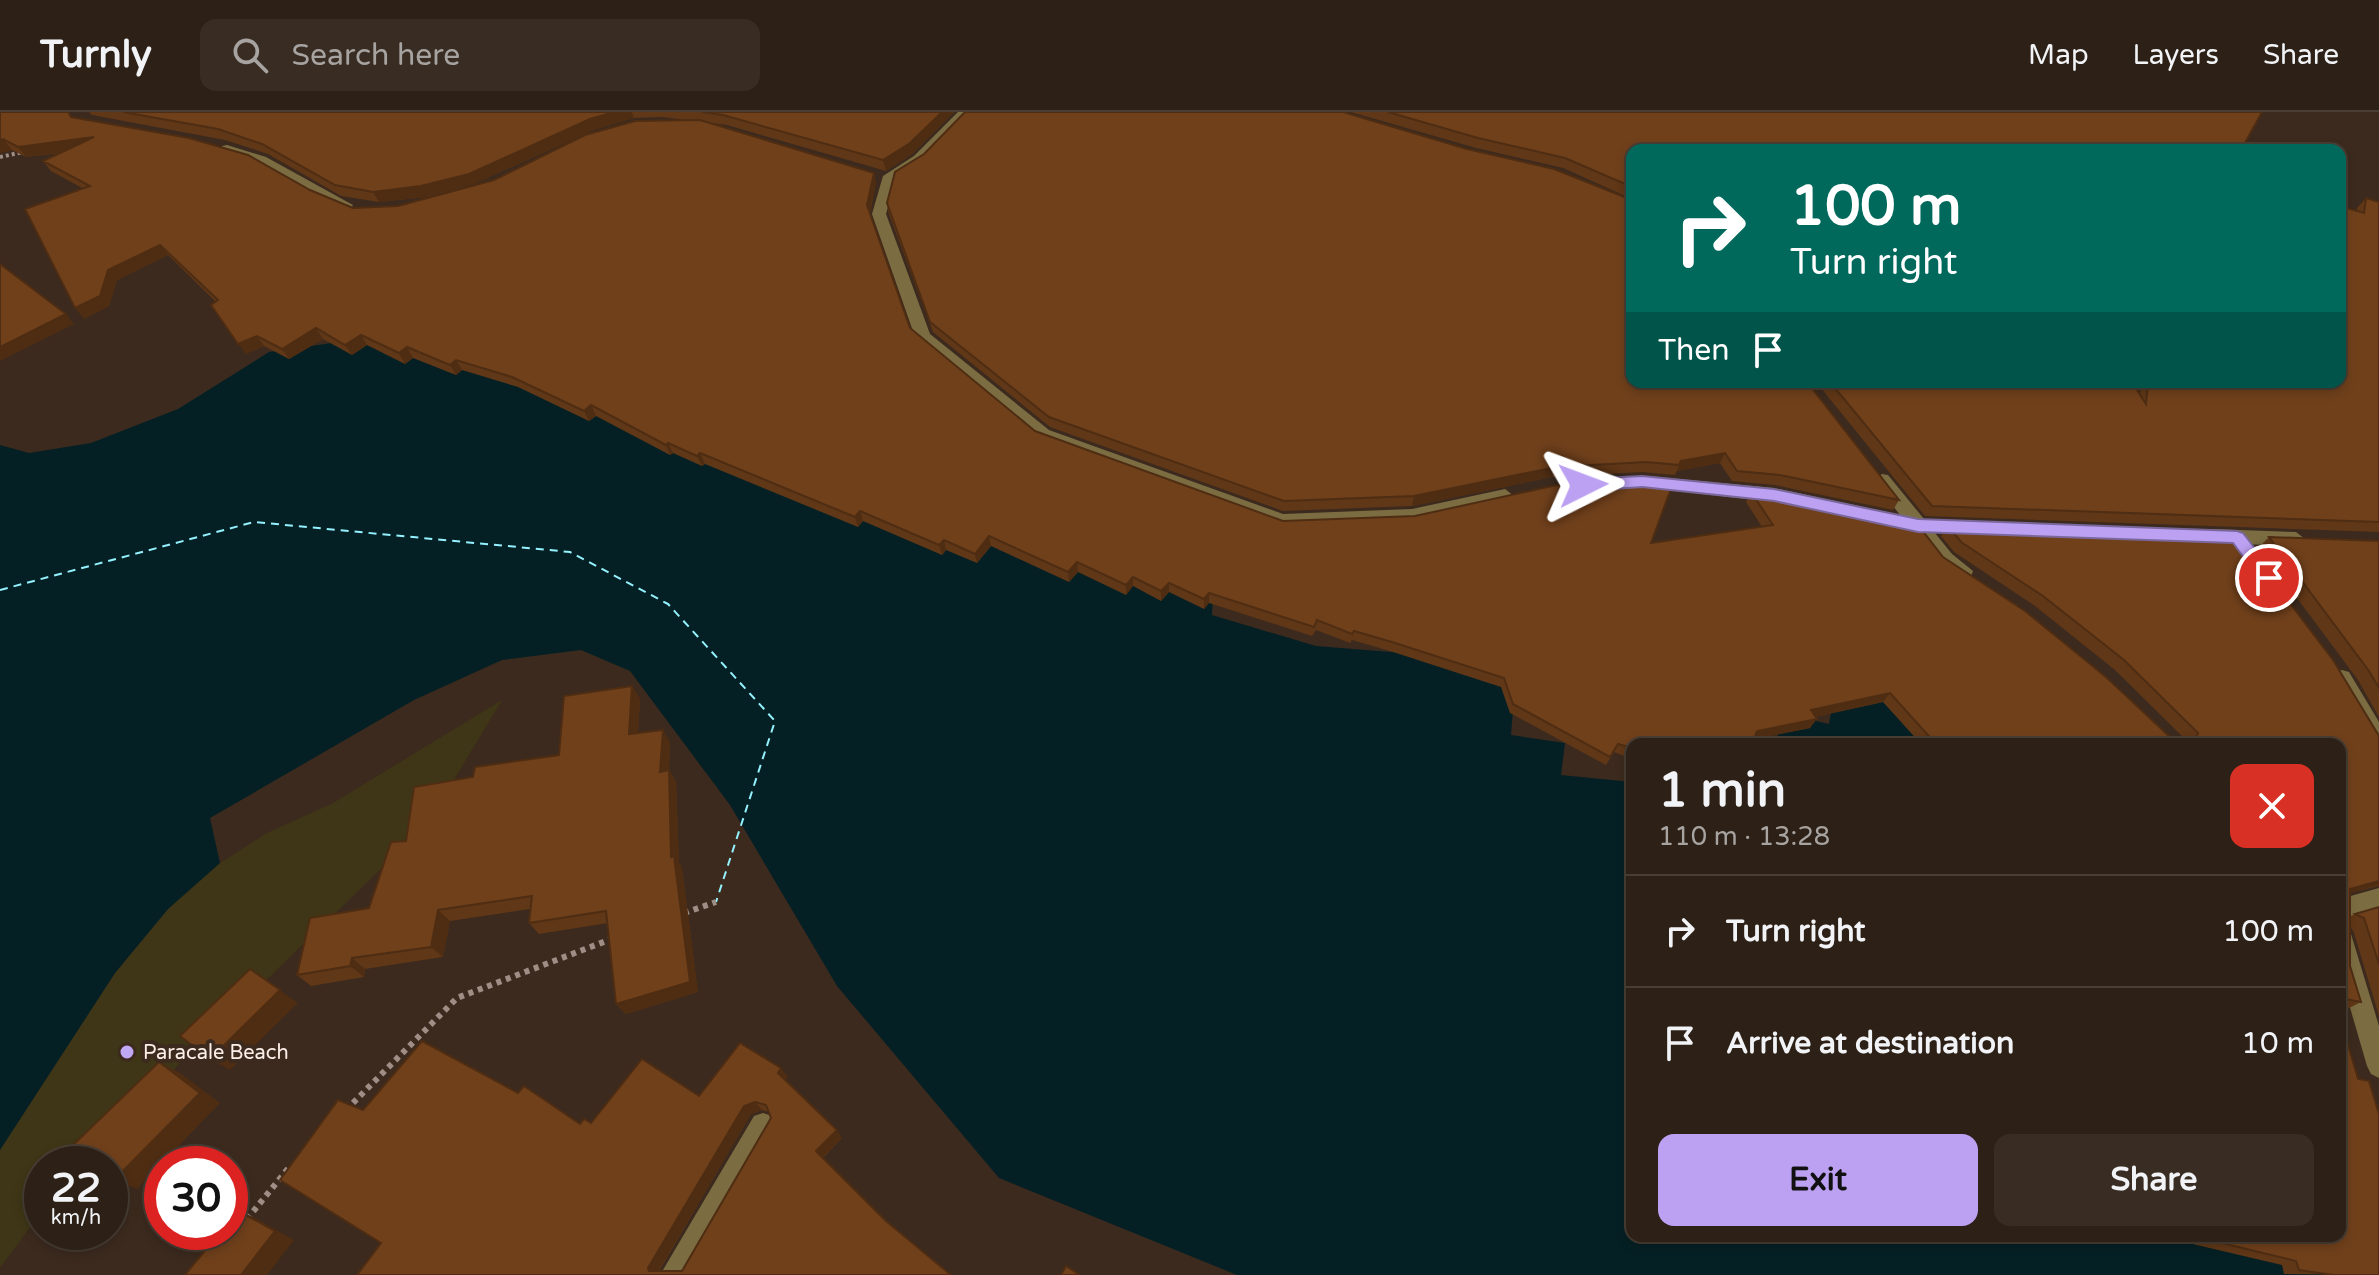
<!DOCTYPE html>
<html lang="en">
<head>
<meta charset="utf-8">
<style>
  body { margin:0; font-family:"Varela Round",sans-serif; background:#392d23; color:#f1f3f6; height:100vh; display:flex; flex-direction:column; font-size:30px; white-space:nowrap }
  * { box-sizing:border-box; margin:0 }
  p { font-size:26px; color:#a7a3a1 }
  .icon { flex:none; width:44px; height:44px; fill:none; stroke:currentColor; stroke-width:2; stroke-linecap:round; stroke-linejoin:round }
  .map { position:relative; flex:1; overflow:hidden }
  .drawer { position:absolute; left:1626px; top:626px; width:720px; height:504px; display:flex; flex-direction:column; background:#2d2016; border-radius:16px; box-shadow:0 4px 12px #0003,0 0 0 2px #483e35 }
  .drawer>* { flex:none }
  .guide { position:absolute; left:1626px; top:32px; width:720px; height:244px; border-radius:16px; box-shadow:0 4px 12px #0003,0 0 0 2px #483e35; background:#00695c; color:#fff; overflow:hidden }
  .speed { position:absolute; left:24px; top:1034px; display:flex; gap:16px; font-size:40px; font-weight:700; text-align:center }
  .speed>* { display:grid; place-content:center; width:104px; height:104px; border-radius:50%; background:#2d2016; box-shadow:0 4px 12px #0003,0 0 0 2px #483e35; line-height:1 }
  .speed small { font-size:20px; font-weight:400 }
  .speed .limit { border:12px solid #d22; background:#fff; color:#111 }
  .pin { position:absolute; display:grid; place-items:center; width:68px; height:68px; color:#fff; margin:-34px; border:4px solid #fff; border-radius:50%; box-shadow:0 2px 8px #0007 }
  .me { position:absolute; width:88px; margin:-44px; rotate:87deg; stroke-linejoin:round; filter:drop-shadow(0 0 6px #0008) }
  .turn { display:flex; align-items:center; gap:28px; height:168px; padding:0 32px; font-size:36px }
  .turn .icon { width:104px; height:104px; stroke-width:2.5 }
  .turn b { display:block; font-size:56px; line-height:68px }
  .then { display:flex; align-items:center; height:76px; padding:0 32px; background:#0003; gap:16px; font-size:30px }
  .round { display:grid; place-items:center; flex:none; width:84px; height:84px; border-radius:16px; background:#392d23 }
  .headline { display:flex; align-items:center; justify-content:space-between; height:136px; padding:0 32px }
  h1 { font-size:48px; font-weight:700; line-height:60px }
  .primary-button { display:flex; gap:16px; margin-top:auto; padding:16px 32px }
  .primary-button a { flex:1; height:92px; border-radius:16px; background:#bca0f2; color:#111; font-size:32px; font-weight:700; line-height:92px; text-align:center }
  .primary-button a+a { background:#392d23; color:#f1f3f6 }
  ul { padding:0; list-style:none }
  li { display:flex; align-items:center; gap:24px; height:112px; padding:0 32px; border-top:2px solid #483e35 }
  li div { flex:1 }
  li b { display:block; font-size:30px }
  li em { font-style:normal }
  header { display:flex; align-items:center; gap:48px; box-sizing:border-box; height:112px; padding:0 40px; background:#2d2016; border-bottom:2px solid #483e35 }
  header strong { font-size:38px }
  nav { display:flex; gap:44px; margin-inline-start:auto; font-size:28px }
  .search { width:560px; height:72px; background:#392d23; display:flex; align-items:center; gap:20px; box-sizing:border-box; padding:0 28px; border-radius:16px; color:#a7a3a1; font-size:30px }
  .map>svg:first-child { display:block }
</style>
</head>
<body>
<header>
<strong>Turnly</strong>
<div class="search"><svg class="icon" aria-label="search" viewBox="0 0 24 24"><circle cx="10" cy="10" r="6"/><path d="M15 15l6 6"/></svg>Search here</div>
<nav><a>Map</a><a>Layers</a><a>Share</a></nav>
</header>
<div class="map">
<svg width="2379" height="1163" viewBox="0 0 2379 1163">
  <rect width="100%" height="100%" fill="#3c2a1e"/>
  <polygon fill="#3e3616" points="502,588 452,671 382,756 76,1052 42,1052 42,1099 0,1156 0,1038 115,861 168,797 220,751 267,721 333,691"/>
  <g fill="#052024">
    <polygon points="346,229 488,255 1213,479 1212,503 1316,534 1517,550 1511,623 1565,631 1561,663 1632,670 1632,1124 2264,1124 2352,1163 1237,1163 999,1066 837,874 730,693 630,559 581,538 502,548 414,588 210,706 220,751 168,797 115,861 0,1038 0,333 29,341 91,331 178,297 269,240"/>
    <polygon points="1850,487 1977,632 1778,632 1777,600 1829,612"/>
  </g>
  <g fill="none" stroke-linecap="round" stroke-linejoin="round">
    <polyline stroke="#94f2ff" stroke-width="2" stroke-dasharray="8 6" stroke-linecap="butt" points="0,478 254,410 570,440 668,492 775,609 716,790"/>
    <polyline stroke="#9e8e85" stroke-width="4" stroke-dasharray="3 3" stroke-linecap="butt" points="0,45 23,40"/>
    <g stroke="#9e8e85" stroke-width="6" stroke-dasharray="5 5" stroke-linecap="butt">
      <polyline points="684,801 716,790"/>
      <polyline points="346,998 457,886 614,826"/>
      <polyline points="247,1107 291,1053"/>
    </g>
    <g fill="#7b6d41" fill-rule="evenodd">
      <polygon points="958,0 973,0 924,50 895,69 886,102 930,222 1049,318 1283,402 1412,397 1505,377 1514,384 1511,389 1412,411 1282,416 1037,326 915,225 872,102 883,64 914,44"/>
      <polygon points="227,33 266,45 353,93 351,96 341,96 256,51 222,40 222,34"/>
      <polygon points="1882,362 1888,363 1924,407 1978,411 1981,416 1972,423 1935,421 1952,442 1973,459 1971,464 1957,464 1938,452 1913,420 1774,390 1648,376 1639,370 1648,364 1774,376 1900,403 1873,368"/>
      <polygon points="2212,417 2296,420 2305,427 2296,434 2212,431 2203,424"/>
      <polygon points="2342,558 2349,560 2379,610 2379,639 2372,636 2332,566 2335,560"/>
      <polygon points="2379,776 2379,796 2340,807 2340,787"/>
      <polygon points="2340,812 2348,815 2351,822 2379,914 2379,966 2371,962 2367,954 2340,861"/>
      <polygon points="763,1001 772,1004 775,1013 772,1022 688,1163 660,1163 754,1004"/>
    </g>
  </g>
  <g fill="#603717" fill-rule="evenodd">
    <polygon points="0,0 73,5 310,78 353,96 398,94 494,68 686,8 662,5 634,6 594,18 474,72 427,85 379,90 341,84 268,42 225,28 92,3 89,0 954,0 912,42 886,59 727,13 712,11 874,61 876,71 870,101 910,216 1035,319 1283,409 1651,431 1762,415 1746,390 1751,380 1943,445 2170,625 2184,626 2115,558 2035,494 1954,440 1941,424 1948,414 2379,624 2379,774 2350,781 2350,805 2355,802 2379,795 2379,904 2354,821 2350,814 2350,854 2361,890 2347,897 2340,896 2340,632 1921,632 1883,590 1815,605 1810,616 1754,627 1632,632 1632,647 1614,640 1606,653 1510,601 1501,575 1390,539 1352,528 1350,531 1316,518 1312,524 1209,491 1204,497 1169,480 1161,489 1133,474 1126,483 1078,460 1069,470 991,434 977,451 946,438 942,443 863,409 858,415 705,352 702,354 673,341 670,343 596,304 589,309 518,275 462,258 456,263 413,246 405,252 367,233 352,243 323,227 289,247 264,234 246,242 216,190 168,143 117,168 109,194 84,207 84,77 51,59 43,49 60,41 26,45 12,38 0,41"/>
    <polygon points="1351,0 2262,0 1632,38 1632,87 1563,56 1476,36"/>
    <polygon points="924,42 1899,388 1893,398 1775,373 1732,369 1720,351 1677,359 1675,363 1642,360 1552,365 1412,394 1283,399 1050,315 933,220 889,102 887,91"/>
    <polygon points="2366,86 2379,90 2379,420 1925,404 1816,270 2132,270 2140,282 2141,270 2340,270 2357,99 2357,96"/>
    <polygon points="2269,425 2379,429 2379,605 2358,568 2259,435"/>
    <polygon points="632,574 640,587 638,621 670,630 669,658 676,670 679,751 682,756 698,880 626,902 616,892 608,811 539,822 529,811 530,797 450,809 443,845 365,857 364,865 311,874 297,863 369,796 406,729 473,665 559,643"/>
    <path d="M788 965 785 968 842 1026 823 1046 886 1109 951 1163H357L381 1131 363 998 518 981 580 1012 591 1011 699 984ZM762 998 769 1000 771 1006 682 1159H659L751 1002Z"/>
    <polygon points="2183,1124 2340,1124 2379,1163 2284,1162 2282,1153 2184,1130"/>
  </g>
  <g fill="#4e2d13">
    <polygon points="615,0 632,0 634,6 594,18 474,72 427,85 379,90 373,80"/>
    <polygon points="942,0 954,0 912,42 886,59 883,48"/>
    <polygon points="94,25 102,35 26,45 18,35"/>
    <polygon points="3,27 12,38 0,41 0,28"/>
    <polygon points="874,61 876,71 869,103 867,93"/>
    <polygon points="160,133 168,143 117,168 109,194 84,207 75,196 108,158"/>
    <polygon points="66,202 74,212 0,249 0,235"/>
    <polygon points="316,216 323,227 289,247 282,237"/>
    <polygon points="361,223 367,233 352,243 345,233"/>
    <polygon points="257,224 264,234 246,242 238,232"/>
    <polygon points="407,235 413,246 405,252 399,241"/>
    <polygon points="456,248 462,258 456,263 450,253"/>
    <polygon points="591,293 596,304 589,309 584,299"/>
    <polygon points="668,331 673,341 670,343 666,333"/>
    <polygon points="700,341 705,352 702,354 697,344"/>
    <polygon points="1725,341 1720,351 1677,359 1681,349"/>
    <polygon points="1556,355 1552,365 1412,394 1414,384"/>
    <polygon points="860,399 863,409 858,415 855,405"/>
    <polygon points="989,424 991,434 977,451 975,442"/>
    <polygon points="944,428 946,438 942,443 939,433"/>
    <polygon points="1077,450 1078,460 1069,470 1068,460"/>
    <polygon points="1133,465 1133,474 1126,483 1126,473"/>
    <polygon points="1169,471 1169,480 1161,489 1161,479"/>
    <polygon points="1209,481 1209,491 1204,497 1204,487"/>
    <polygon points="632,574 640,587 637,635 629,622"/>
    <polygon points="1890,581 1883,590 1805,607 1811,598"/>
    <polygon points="1817,607 1810,616 1751,628 1757,619"/>
    <polygon points="663,618 670,630 668,672 660,660"/>
    <polygon points="669,658 676,670 679,751 682,756 698,880 626,902 616,892 671,745"/>
    <polygon points="2379,769 2379,773 2340,784 2350,777"/>
    <polygon points="438,798 450,809 443,845 431,835"/>
    <polygon points="352,846 365,857 364,865 350,854"/>
    <polygon points="250,857 298,891 230,958 210,947"/>
    <polygon points="159,950 180,961 220,991 137,1077 114,1068"/>
    <polygon points="781,956 788,965 784,969 778,961"/>
    <polygon points="755,990 762,998 751,1002 657,1161 649,1159 648,1156 744,994"/>
    <polygon points="837,1018 842,1026 822,1046 816,1039"/>
    <polygon points="237,1098 257,1107 294,1128 267,1163 241,1163"/>
  </g>
  <g fill="#70401b" stroke="#4e2d13" stroke-width="2" fill-rule="evenodd">
    <polygon points="0,0 68,0 71,5 189,26 248,43 310,78 353,96 398,94 494,68 585,23 635,9 700,8 874,61 867,93 910,216 1035,319 1283,409 1415,404 1557,373 1646,368 1673,371 1651,431 1773,413 1751,380 1918,413 1943,445 2025,499 2106,565 2170,625 2196,626 2198,621 2124,548 2043,484 1961,430 1948,414 2239,424 2333,548 2379,624 2379,769 2350,777 2350,854 2361,890 2340,886 2340,632 2205,632 2200,627 2190,632 1936,632 1890,581 1811,598 1817,607 1757,619 1752,632 1632,632 1632,636 1618,632 1610,645 1513,592 1504,566 1392,530 1354,519 1352,522 1317,508 1314,515 1209,481 1204,487 1169,471 1161,479 1133,465 1126,473 1077,450 1068,460 989,424 975,442 944,428 939,433 860,399 855,405 700,341 697,344 668,331 666,333 591,293 584,299 512,265 456,248 450,253 407,235 399,241 361,223 345,233 316,216 282,237 257,224 238,232 211,193 218,188 160,133 108,158 100,184 75,196 25,97 90,74 43,49 94,25 18,35 3,27 0,28"/>
    <polygon points="123,0 615,0 590,7 469,62 421,74 373,80 335,73 262,32 218,17"/>
    <polygon points="702,0 942,0 910,31 883,48 723,3"/>
    <polygon points="965,0 1343,0 1467,37 1554,57 1632,88 1632,270 1807,270 1899,388 1780,363 1737,359 1725,341 1681,349 1679,353 1646,350 1556,355 1414,384 1284,389 1049,305 930,210 887,91 895,60 924,42"/>
    <polygon points="1388,0 2262,0 2241,38 1632,38 1632,75 1565,46 1478,26"/>
    <polygon points="2366,86 2379,90 2379,410 1932,394 1830,270 2132,270 2146,292 2148,270 2340,270 2340,94 2364,101"/>
    <polygon points="0,152 66,202 0,235"/>
    <polygon points="2269,425 2379,429 2379,576 2369,559"/>
    <polygon points="632,574 629,622 663,618 660,660 669,658 671,745 674,744 690,870 616,892 606,799 529,811 532,784 438,798 431,835 352,846 350,854 297,863 310,806 369,796 391,730 406,729 414,675 473,665 475,655 559,643 564,584"/>
    <polygon points="2379,795 2379,852 2364,806 2355,802"/>
    <polygon points="250,857 280,878 210,947 180,924"/>
    <polygon points="2340,905 2358,967 2369,969 2379,1002 2379,1163 2333,1163 2299,1158 2296,1149 2197,1125 2197,1124 2340,1124"/>
    <path d="M422 929 518 981 524 974 580 1012 584 1007 591 1011 642 947 699 984 740 931 781 956 778 961 837 1018 816 1039 886 1109 951 1163H357L381 1131 280 1068 338 988 363 998ZM755 990 766 993 771 1006 682 1159H649L648 1156 744 994Z"/>
    <polygon points="159,950 200,981 114,1068 110,1064 110,1052 95,1052 72,1034"/>
    <polygon points="237,1098 275,1119 241,1163 185,1163 220,1120 230,1120 230,1107"/>
    <polygon points="1066,1154 1080,1163 1061,1163"/>
  </g>
  <polygon fill="#bca0f2" stroke="#7a689d" stroke-width="2" points="1642,364 1774,377 1918,407 2237,419 2243,421 2278,466 2275,471 2263,471 2233,431 1918,420 1774,389 1642,375 1583,379 1575,373 1583,367"/>
  <circle fill="#c1a8f3" stroke="#3c2a1e" stroke-width="3" cx="127" cy="940" r="8"/>
  <g text-anchor="middle" stroke-width="8" stroke-linejoin="round" paint-order="stroke">
    <g font-size="20" fill="#fcefe8" stroke="#3c2a1e" text-anchor="start">
      <text x="143" y="947">Paracale Beach</text>
    </g>
  </g>
</svg>
<div class="speed"><div>22<small>km/h</small></div><div class="limit">30</div></div>
<div class="pin" style="left:2269px;top:466px;background:#d93025"><svg class="icon" aria-label="arrive" viewBox="0 0 24 24"><path d="M6 21V4h12l-3 4 3 4H6"/></svg></div>
<svg class="me" style="left:1583px;top:373px" viewBox="-20 -20 40 40"><path d="M0-17L14 15 0 8-14 15z" fill="#bca0f2" stroke="#fff" stroke-width="4"/></svg>
<div class="guide">
<div class="turn"><svg class="icon" aria-label="right" viewBox="0 0 24 24"><path d="M7 20v-9h11M14 6l5 5-5 5"/></svg><div><b>100 m</b>Turn right</div></div>
<div class="then">Then<svg class="icon" aria-label="arrive" viewBox="0 0 24 24"><path d="M6 21V4h12l-3 4 3 4H6"/></svg></div>
</div>
<section class="drawer">
<div class="headline"><div><h1>1 min</h1><p>110 m · 13:28</p></div><a class="round" style="background:#d93025;color:#fff"><svg class="icon" aria-label="close" viewBox="0 0 24 24"><path d="M6 6l12 12M18 6L6 18"/></svg></a></div>
<ul>
<li><svg class="icon" aria-label="right" viewBox="0 0 24 24"><path d="M7 20v-9h11M14 6l5 5-5 5"/></svg><div><b>Turn right</b></div><em>100 m</em></li>
<li><svg class="icon" aria-label="arrive" viewBox="0 0 24 24"><path d="M6 21V4h12l-3 4 3 4H6"/></svg><div><b>Arrive at destination</b></div><em>10 m</em></li>
</ul>
<div class="primary-button"><a>Exit</a><a>Share</a></div>
</section>
</div>
</body>
</html>
